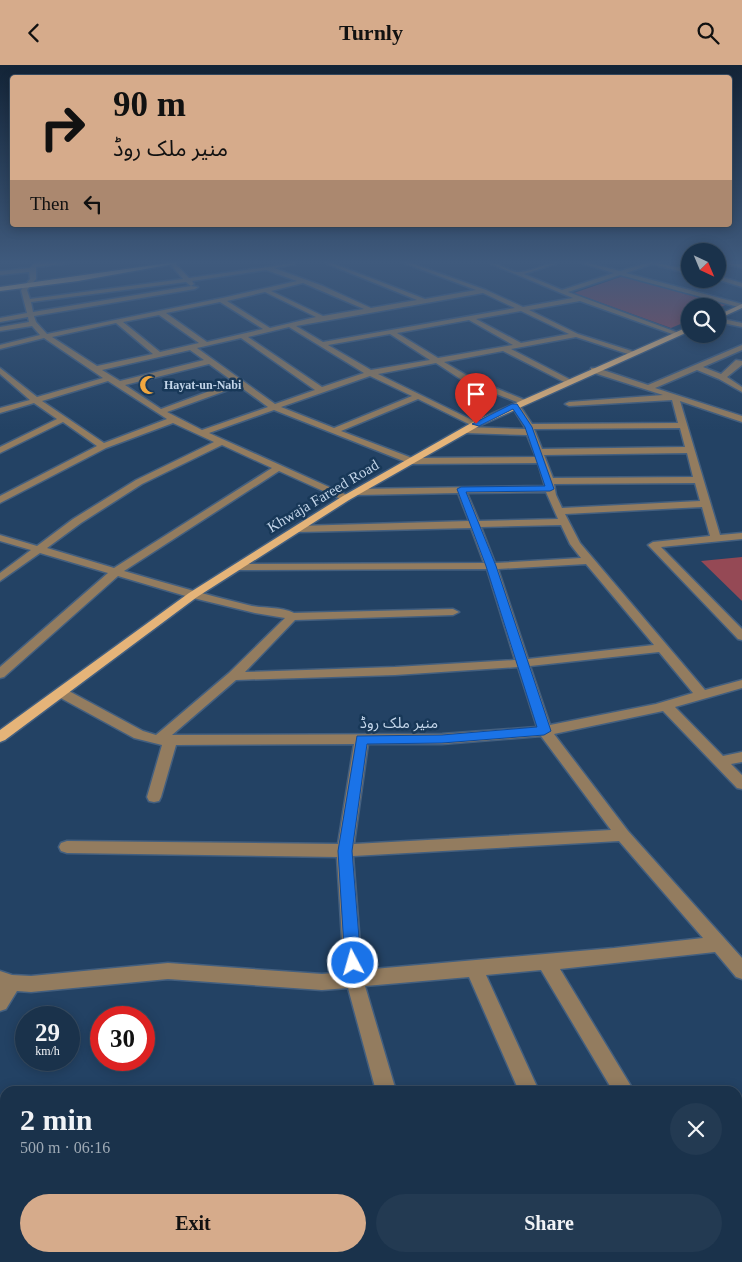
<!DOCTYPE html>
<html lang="en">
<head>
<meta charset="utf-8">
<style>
  body { margin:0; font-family:"Times New Roman","Noto Sans Arabic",serif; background:#233a52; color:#f1f3f6; height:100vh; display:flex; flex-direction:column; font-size:19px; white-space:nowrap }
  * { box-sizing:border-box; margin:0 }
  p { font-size:16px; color:#9faab5 }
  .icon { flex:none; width:28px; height:28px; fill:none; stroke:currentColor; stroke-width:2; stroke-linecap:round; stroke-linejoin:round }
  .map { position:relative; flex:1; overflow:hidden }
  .details { position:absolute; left:0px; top:1021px; width:742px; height:176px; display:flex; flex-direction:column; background:#1a324b; border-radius:15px 15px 0 0; box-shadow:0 2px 12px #0003,0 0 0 1px #384d63 }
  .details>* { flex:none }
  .top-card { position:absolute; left:10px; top:10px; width:722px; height:152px; border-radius:5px; box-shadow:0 2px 12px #0003,0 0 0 1px #384d63; background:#d6ab8b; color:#111; overflow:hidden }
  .needle { width:32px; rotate:136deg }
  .fabs { position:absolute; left:681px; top:178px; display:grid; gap:10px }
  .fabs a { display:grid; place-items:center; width:45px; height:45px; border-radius:50%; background:#1a324b; box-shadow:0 2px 12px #0003,0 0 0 1px #384d63; font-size:25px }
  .speed { position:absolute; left:15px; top:941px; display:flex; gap:10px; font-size:25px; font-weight:700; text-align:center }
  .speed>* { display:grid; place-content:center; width:65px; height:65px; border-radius:50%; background:#1a324b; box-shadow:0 2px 12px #0003,0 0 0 1px #384d63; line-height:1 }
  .speed small { font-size:12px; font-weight:400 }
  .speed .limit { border:8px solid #d22; background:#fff; color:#111 }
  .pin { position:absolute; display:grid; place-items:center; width:42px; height:42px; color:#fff; margin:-51px -21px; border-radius:50% 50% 50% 0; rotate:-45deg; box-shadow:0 0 5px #0007 }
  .pin .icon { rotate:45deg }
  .me { position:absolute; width:55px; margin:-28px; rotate:354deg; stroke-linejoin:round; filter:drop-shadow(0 0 4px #0008) }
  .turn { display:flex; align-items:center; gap:18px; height:105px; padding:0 20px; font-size:22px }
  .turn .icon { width:65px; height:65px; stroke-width:2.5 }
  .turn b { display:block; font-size:35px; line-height:42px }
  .then { display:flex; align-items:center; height:48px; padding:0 20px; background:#0003; gap:10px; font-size:19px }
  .round { display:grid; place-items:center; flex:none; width:52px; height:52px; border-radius:26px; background:#233a52 }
  .headline { display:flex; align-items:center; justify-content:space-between; height:85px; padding:0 20px }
  h1 { font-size:30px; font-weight:800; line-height:38px }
  .primary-button { display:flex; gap:10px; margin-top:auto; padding:10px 20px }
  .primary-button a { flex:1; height:58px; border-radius:30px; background:#d6ab8b; color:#111; font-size:20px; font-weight:800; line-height:58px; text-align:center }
  .primary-button a+a { background:#233a52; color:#f1f3f6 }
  header { display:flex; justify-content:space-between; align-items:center; height:65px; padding:0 20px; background:#d6ab8b; color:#111; font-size:22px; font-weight:800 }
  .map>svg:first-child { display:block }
</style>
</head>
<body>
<header><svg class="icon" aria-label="back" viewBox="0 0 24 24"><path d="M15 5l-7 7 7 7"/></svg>Turnly<svg class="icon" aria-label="search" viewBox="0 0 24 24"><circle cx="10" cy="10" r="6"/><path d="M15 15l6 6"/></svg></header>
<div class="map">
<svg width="742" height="1197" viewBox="0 0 742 1197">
  <rect width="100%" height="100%" fill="#234264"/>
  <g fill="#954955">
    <polygon points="626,210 728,239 718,243 718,241 690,241 690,255 671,263 574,228"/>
    <polygon points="742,492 742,536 701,496"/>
  </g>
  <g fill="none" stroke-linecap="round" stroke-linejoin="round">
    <g stroke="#435f7f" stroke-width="3">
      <g id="minor">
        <path d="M34 198H70L36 202V214L27 225 30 234 183 214 169 198H175L189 213 296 198 295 199 274 203 323 221 371 243 417 235 325 198H332L425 234 476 225 404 198H411L486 225 523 242 573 233 489 198C500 198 509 207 519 207 532 207 544 198 558 198L524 209 562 225 614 208 581 198H589L620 206 646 198H658L690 205V209L652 199 626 208 742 239V243L620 210 568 227 679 268V270H675L580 236 529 245 578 269 638 288 631 290 576 272 511 284 571 315V319H568L503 286 444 297 471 313 525 335 526 337 522 339 465 317 436 298 378 309 480 359 473 361 418 334 341 366 412 393 536 392 527 370 466 368 462 365 466 362 526 364 511 340 515 338H518L532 359 678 358 672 335 569 341 565 339 569 337 663 330 591 307V303H597L648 320 742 280V285L703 302 721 309 736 295 742 296V300L727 312 742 322V327L719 314 697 305 655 323 742 351V357L680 336 720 470 742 468V474L661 482 742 564V575L738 574 648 480 653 477 710 471 702 442 565 449 580 478 705 625 742 615V623L675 642 723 691 742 687V697L731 699 742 710V724L737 723 663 646 554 669 628 766 742 893V914L736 912 715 887 560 904 634 1026H613L541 905 486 910 539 1026H519L469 912 365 921 396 1026H376L348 923 322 925 168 914 31 927 17 926 6 944 0 946V906L12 910 31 911 168 898 322 909 344 907 337 792 67 788 61 786 59 782 61 778 67 776 338 779 354 679 176 680 161 732 159 736 154 737 149 736 147 732 162 680 134 673 57 631 56 628 57 625H67L143 666 156 670 229 608 285 553 255 548 189 532 118 511 4 612 0 613V602L108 508 40 488 0 516V508L31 485 0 476V470L37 481 73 454 136 415 214 377 173 358 106 383 0 438V431L97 381 63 357 0 388V382L57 354 34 338 0 348V343L30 335 0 309V303L37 332 103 313 44 273 0 284V280L40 270 32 261 0 266V262L29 257 28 252 0 257V253L27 248 21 225 30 214 29 207 0 210V206L30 203ZM266 205 297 216 227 232 47 269 36 257 34 251 195 224 198 222 191 221 194 219 192 216ZM186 217 191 221 33 247 31 237ZM303 218 364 244 323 251 271 226ZM265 227 316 252 270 263 227 236ZM483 228 515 243 323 277 296 261ZM220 237 263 264 207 277 166 248ZM521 246 569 269 521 278 476 254ZM159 250 199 278 160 287 123 257ZM469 255 513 280 438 293 397 268ZM116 258 153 289 97 301 52 272ZM289 262 364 308 322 322 248 272ZM390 269 430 295 371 305 328 280ZM241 273 315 325 275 339 197 283ZM190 285 204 295 120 316 102 305ZM209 299 234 317 161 344 125 320ZM370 311 412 331 334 363 281 342ZM108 316 167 354 104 378 42 336ZM239 321 268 342 202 365 167 347ZM274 345 411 399 538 398 545 421 357 424 352 427 357 430 458 428 469 456 298 461 293 464 298 467 471 463 484 498 236 499 231 502 236 505 487 504 515 595 395 602 245 607 295 555 453 550 459 547 453 544 294 548C280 541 263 544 248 540 207 530 165 518 124 506L279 406 343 435H349V431L209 368ZM680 363 685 382 542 384 534 364ZM222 380 272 403 114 503 47 483 81 458 142 419ZM687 388 693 412 553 413 544 390ZM695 418 700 436 562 443 556 430 554 419ZM546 427 558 454 479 456 467 428ZM561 460 570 479 581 493 495 498 481 462ZM586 499 654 580 528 594 498 504ZM659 587 693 628 656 639 550 660 530 601ZM518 602 537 662 442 669 172 670 236 615 395 610ZM541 671 611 765 354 779 368 679H442ZM619 776 703 873 614 883 362 905 353 791Z"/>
        <polygon points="722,198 742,199 742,203"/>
        <polygon points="718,211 742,218 742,222 716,214"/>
        <polygon points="718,253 742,258 742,262 718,257"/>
        <polygon points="742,1068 742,1089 738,1090 738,1070"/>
        <polygon points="738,1166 742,1168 742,1192 738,1190"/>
        <polygon points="418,1192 440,1192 441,1197 419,1197"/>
        <polygon points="591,1192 613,1192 615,1197 593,1197"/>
      </g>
    </g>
    <g stroke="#435f7f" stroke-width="3">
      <g id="major">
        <polygon points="168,198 179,198 78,216 0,226 0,222"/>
        <polygon points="742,239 742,243 718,254 718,250"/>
        <polygon points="690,261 690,266 479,361 349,435 197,532 5,675 0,677 0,665 189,528 343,431 473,357"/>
      </g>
    </g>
    <use href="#minor" fill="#937c5f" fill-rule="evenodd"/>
    <use href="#major" fill="#e5b479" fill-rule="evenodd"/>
  </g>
  <linearGradient id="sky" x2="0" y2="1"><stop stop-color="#132437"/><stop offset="0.54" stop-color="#3f5a7d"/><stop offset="1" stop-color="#3f5a7d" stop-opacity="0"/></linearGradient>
  <rect width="742" height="365" fill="url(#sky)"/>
  <polygon fill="#1a73e8" stroke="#114b97" points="512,339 517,339 532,362 554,424 550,426 466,427 496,501 551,666 544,670 442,678 367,679 352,786 361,898 359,903 353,905 347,903 345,898 338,786 357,671 442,670 537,662 486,501 457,424 461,422 545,421 525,362 513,344 479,361 472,359"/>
  <defs>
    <g id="mosque-bare" transform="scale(1.5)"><path d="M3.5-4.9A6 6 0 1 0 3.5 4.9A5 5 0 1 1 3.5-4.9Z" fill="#f0a63f" stroke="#183858" stroke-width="2.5" paint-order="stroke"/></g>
  </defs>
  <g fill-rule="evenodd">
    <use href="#mosque-bare" x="149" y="320"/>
  </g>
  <g text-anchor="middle" stroke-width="5" stroke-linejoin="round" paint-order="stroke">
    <g font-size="12" font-weight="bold" fill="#c3d5e9" stroke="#183858" text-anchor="start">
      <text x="164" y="324">Hayat-un-Nabi</text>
    </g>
    <g font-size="15" fill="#c3d5e9" stroke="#183858">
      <text transform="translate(323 431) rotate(-31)" y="5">Khwaja Fareed Road</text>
      <text x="399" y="663">منیر ملک روڈ</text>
    </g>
  </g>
</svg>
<div class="fabs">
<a><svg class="needle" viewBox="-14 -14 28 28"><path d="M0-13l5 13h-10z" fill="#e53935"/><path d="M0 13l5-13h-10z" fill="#9faab5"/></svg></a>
<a><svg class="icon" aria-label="search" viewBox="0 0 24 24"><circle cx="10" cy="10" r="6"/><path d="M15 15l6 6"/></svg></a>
</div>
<div class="speed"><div>29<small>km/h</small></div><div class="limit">30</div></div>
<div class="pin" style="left:476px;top:359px;background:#d93025"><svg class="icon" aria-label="arrive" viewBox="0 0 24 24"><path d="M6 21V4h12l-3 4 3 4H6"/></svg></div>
<svg class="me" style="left:353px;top:898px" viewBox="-20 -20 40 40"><circle r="17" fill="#1a73e8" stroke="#fff" stroke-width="3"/><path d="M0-11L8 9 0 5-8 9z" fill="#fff"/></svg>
<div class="top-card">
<div class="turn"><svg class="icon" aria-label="right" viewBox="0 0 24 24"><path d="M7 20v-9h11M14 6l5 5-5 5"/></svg><div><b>90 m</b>منیر ملک روڈ</div></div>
<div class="then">Then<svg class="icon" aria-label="left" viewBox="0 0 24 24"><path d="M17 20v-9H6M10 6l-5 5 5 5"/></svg></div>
</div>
<section class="details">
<div class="headline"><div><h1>2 min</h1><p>500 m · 06:16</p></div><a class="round"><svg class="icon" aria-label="close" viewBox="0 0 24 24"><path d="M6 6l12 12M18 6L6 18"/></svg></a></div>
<div class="primary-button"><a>Exit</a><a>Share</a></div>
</section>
</div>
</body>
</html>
